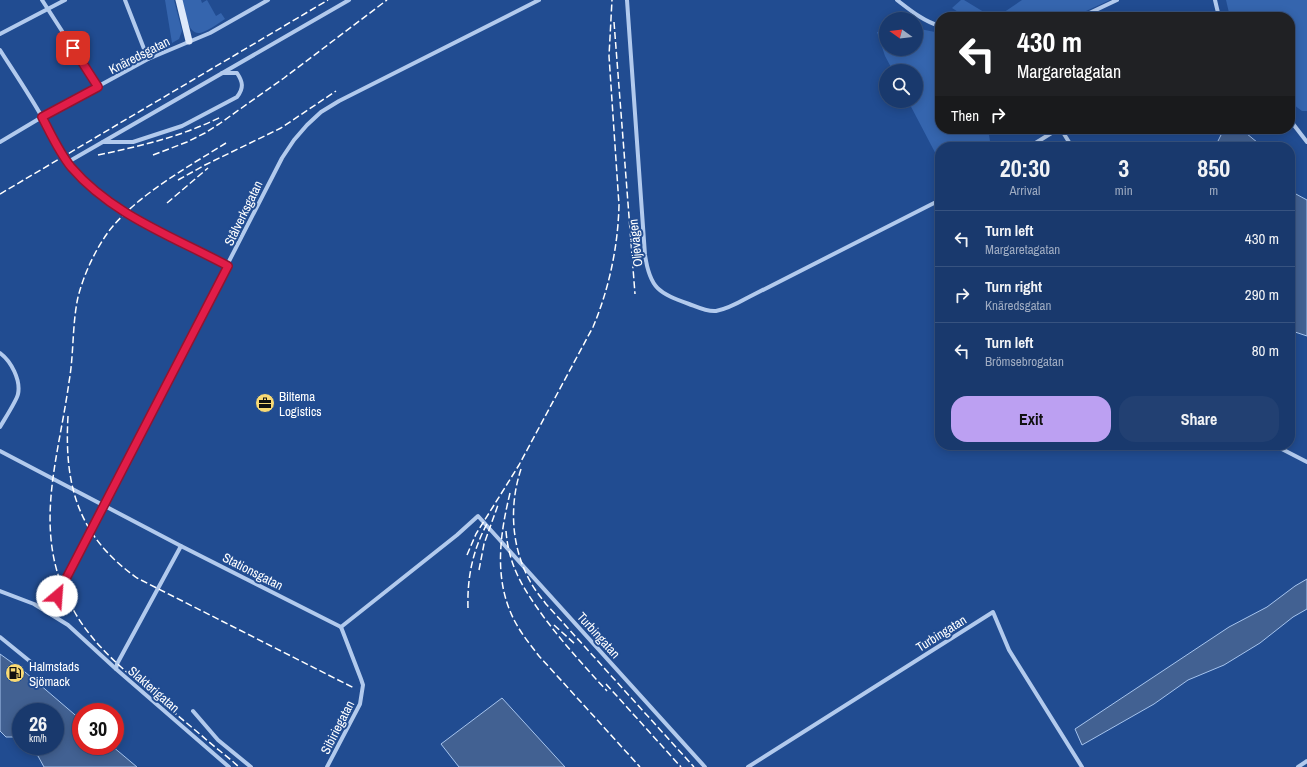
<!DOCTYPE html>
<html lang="en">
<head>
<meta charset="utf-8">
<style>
  body { margin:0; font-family:"Archivo Narrow",sans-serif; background:#224072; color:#f1f3f6; height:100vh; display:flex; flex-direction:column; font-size:15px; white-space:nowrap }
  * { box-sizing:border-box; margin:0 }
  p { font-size:13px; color:#9facc2 }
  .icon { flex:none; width:22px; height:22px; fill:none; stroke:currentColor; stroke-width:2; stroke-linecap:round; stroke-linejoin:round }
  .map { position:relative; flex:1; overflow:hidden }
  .drawer { position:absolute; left:935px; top:142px; width:360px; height:308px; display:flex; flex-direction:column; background:#19396d; border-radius:16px; box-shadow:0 2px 10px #0003,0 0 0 1px #375380 }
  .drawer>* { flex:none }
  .guide { position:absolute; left:935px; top:12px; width:360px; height:122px; border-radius:16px; box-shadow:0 2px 10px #0003,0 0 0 1px #375380; background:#202124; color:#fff; overflow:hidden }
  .needle { width:26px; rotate:285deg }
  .controls { position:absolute; left:879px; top:12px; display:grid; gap:8px }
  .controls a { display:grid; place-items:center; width:44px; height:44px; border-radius:50%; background:#19396d; box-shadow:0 2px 10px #0003,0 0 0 1px #375380; font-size:20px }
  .speed { position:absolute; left:12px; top:703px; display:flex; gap:8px; font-size:20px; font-weight:700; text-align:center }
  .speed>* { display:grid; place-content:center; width:52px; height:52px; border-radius:50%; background:#19396d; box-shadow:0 2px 10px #0003,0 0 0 1px #375380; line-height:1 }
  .speed small { font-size:10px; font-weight:400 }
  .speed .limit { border:6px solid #d22; background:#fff; color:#111 }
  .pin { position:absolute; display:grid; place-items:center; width:34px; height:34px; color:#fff; margin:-17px; border-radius:8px; box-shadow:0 2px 6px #0006 }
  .me { position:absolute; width:44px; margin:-22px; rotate:27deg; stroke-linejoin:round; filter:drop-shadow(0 0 3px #0008) }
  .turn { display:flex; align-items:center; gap:14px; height:84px; padding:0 16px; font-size:18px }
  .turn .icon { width:52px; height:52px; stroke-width:2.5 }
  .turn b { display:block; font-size:28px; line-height:34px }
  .then { display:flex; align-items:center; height:38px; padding:0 16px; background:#0003; gap:8px; font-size:15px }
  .eta { display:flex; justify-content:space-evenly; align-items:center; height:68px; text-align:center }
  .eta b { font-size:24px; font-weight:700; line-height:28px }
  .button { display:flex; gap:8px; margin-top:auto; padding:8px 16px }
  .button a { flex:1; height:46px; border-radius:16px; background:#bca0f2; color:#111; font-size:16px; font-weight:700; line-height:46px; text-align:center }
  .button a+a { background:#224072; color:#f1f3f6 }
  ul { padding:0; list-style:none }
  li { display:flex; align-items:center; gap:12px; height:56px; padding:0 16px; border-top:1px solid #375380 }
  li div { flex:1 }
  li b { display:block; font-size:15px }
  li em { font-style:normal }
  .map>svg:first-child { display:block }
</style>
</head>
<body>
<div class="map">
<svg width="1307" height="767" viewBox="0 0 1307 767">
  <rect width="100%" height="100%" fill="#214c91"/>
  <g fill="#3565ae">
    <polygon points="165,0 174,0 182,31 179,39 172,43"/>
    <path d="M182 0H201L202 3 207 0 216 16 221 13 225 19C219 23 206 32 200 33 187 35 185 9 182 0Z"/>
    <polygon points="961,0 964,0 992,17 966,17 952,8"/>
    <polygon points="1022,0 1110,0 1073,17 997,17"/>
    <polygon points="1226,0 1307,0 1307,111 1302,111 1290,102 1290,56 1295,56 1296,43 1290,42 1290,17 1230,17"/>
    <polygon points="920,29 940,33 940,129 988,129 991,147 940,147 940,162 908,101 916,101 916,71 893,71 885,56 877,32 886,32 886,49 916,49 916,30"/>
  </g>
  <g fill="#426192" stroke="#a6c4ee">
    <polygon points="1224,129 1241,129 1263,147 1238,147 1234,143 1229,147 1213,147 1216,145"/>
    <polygon points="1294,193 1307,200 1307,336 1292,331 1290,329 1290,194"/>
    <polygon points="1307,579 1307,609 1293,617 1260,643 1224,665 1188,680 1154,704 1082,745 1075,729 1229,627 1267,607 1295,586"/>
    <polygon points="0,654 25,672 81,720 81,746 112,746 137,767 44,767 38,756 26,746 55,746 55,712 21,712 21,742 14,737 6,737 0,731"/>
    <polygon points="502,698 565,767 459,767 441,744"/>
  </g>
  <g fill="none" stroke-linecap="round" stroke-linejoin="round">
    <g stroke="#b2caed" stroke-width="4">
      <polyline points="42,0 98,87"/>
      <polyline points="125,0 148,59"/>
      <path d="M627 0 645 255C650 289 659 293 689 304 697 307 707 312 716 311 727 309 738 303 747 298L940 200"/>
      <path d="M897 0C910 10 923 21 940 26"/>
      <polyline points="1215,0 1219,17"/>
      <polyline points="1081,17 1117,0"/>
      <polyline points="0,34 65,0"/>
      <path d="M0 50C14 72 29 94 42 117 51 134 59 152 72 167 112 215 174 237 228 266"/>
      <polyline points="1290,120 1307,142"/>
      <polyline points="1061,129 1072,147"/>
      <polyline points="0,142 42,117 148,59 210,33 268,0"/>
      <path d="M103 142H133L182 126 237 97C244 88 243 82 237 73H222"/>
      <polyline points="1029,147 1058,129"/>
      <polyline points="68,162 349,0"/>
      <path d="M0 353C11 361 21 380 18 394 17 400 4 420 0 427"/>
      <polyline points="1274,445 1307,462"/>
      <polyline points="0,451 181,546 341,627"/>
      <polyline points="0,591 34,604 68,625 116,669 229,767"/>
      <polyline points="49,612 282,158 294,140 307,125 321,112 339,101 539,0"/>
      <polyline points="341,627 457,535 478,516 705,767"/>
      <polyline points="0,637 32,663"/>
      <polyline points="116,669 117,664 181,546"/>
      <polyline points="193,711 218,740 251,767"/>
      <polyline points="327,767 360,704 363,685 361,679 341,627"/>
      <polyline points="748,767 993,612 1009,650 1082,767"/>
      <polyline points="1298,767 1307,761"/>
    </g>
    <polyline stroke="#dee9fa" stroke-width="7" points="179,0 189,41"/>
    <g stroke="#fff" stroke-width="1.5" stroke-dasharray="7 3" stroke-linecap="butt">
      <polyline points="614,22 635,294"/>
      <path d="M226 143C188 167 137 195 109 231 95 250 84 274 78 297 72 325 74 354 69 382 58 462 30 535 74 611 92 643 120 667 148 690 165 705 183 720 201 735 213 746 227 756 239 767"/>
      <path d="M98 155C141 146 180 137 221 117"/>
      <polyline points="153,155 187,142 205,133 219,124 284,78 387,0"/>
      <polyline points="178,180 205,165 281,128 336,91"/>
      <polyline points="0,194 328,0"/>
      <polyline points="167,203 208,168"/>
      <path d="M68 416C64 486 78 536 137 578L354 688"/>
      <path d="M521 469C509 505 511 547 530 581 534 589 540 596 546 604L694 767"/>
      <path d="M510 493C499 538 493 585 518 627 524 637 532 647 539 656L640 767"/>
      <path d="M506 531C509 567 523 588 543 616 563 643 585 667 607 691"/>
      <path d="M467 555 476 534 519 465 593 327C609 289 618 247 619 205L609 56 612 0"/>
      <polyline points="479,570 484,544 498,505"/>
      <path d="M468 608C467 577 473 549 488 522"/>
      <polyline points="554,625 575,644"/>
      <polyline points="606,684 681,767"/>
    </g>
  </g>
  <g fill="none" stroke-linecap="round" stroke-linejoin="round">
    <g stroke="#92132f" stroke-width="10">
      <path id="route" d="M57 596 228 266C174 237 112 215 71 167 59 152 51 134 42 117L98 87 73 48"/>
    </g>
    <use href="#route" stroke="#e11d48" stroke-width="7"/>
  </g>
  <defs>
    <g id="office-disc" transform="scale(1)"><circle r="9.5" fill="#f9da74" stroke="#214c91"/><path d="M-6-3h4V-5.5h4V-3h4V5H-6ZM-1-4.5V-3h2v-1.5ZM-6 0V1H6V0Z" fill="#111"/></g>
    <g id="fuel-disc" transform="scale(1)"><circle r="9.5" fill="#f9da74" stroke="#214c91"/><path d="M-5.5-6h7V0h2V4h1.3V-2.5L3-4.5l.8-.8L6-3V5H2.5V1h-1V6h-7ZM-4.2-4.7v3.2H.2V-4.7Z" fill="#111"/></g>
  </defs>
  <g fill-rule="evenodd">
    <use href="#office-disc" x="265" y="403"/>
    <use href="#fuel-disc" x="15" y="673"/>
  </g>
  <g text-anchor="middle" stroke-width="4" stroke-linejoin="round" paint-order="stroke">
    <g font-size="13" fill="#fff" stroke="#214c91">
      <text transform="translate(139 55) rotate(-27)" y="5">Knäredsgatan</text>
      <text transform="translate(243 213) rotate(-64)" y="5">Stålverksgatan</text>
      <text transform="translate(635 243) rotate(-96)" y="5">Oljevägen</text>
      <text transform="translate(253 571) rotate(27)" y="5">Stationsgatan</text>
      <text transform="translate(941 633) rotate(-32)" y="5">Turbingatan</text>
      <text transform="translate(599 635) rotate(48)" y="5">Turbingatan</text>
      <text transform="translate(154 689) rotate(41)" y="5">Slakterigatan</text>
      <text transform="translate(337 727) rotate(-63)" y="5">Sibiriegatan</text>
    </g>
    <g font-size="13" fill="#fff" stroke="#214c91" text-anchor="start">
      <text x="279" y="401">Biltema<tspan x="279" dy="15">Logistics</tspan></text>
      <text x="29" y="671">Halmstads<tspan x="29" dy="15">Sjömack</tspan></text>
    </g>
  </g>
</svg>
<div class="controls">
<a><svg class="needle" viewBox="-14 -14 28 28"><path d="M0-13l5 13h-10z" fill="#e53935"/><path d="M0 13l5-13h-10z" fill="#9facc2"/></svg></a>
<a><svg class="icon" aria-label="search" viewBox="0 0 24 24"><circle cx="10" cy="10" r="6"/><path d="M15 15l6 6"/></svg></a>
</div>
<div class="speed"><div>26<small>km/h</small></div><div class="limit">30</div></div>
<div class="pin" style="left:73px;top:48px;background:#d93025"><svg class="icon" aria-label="arrive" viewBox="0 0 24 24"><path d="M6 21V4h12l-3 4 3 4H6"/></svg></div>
<svg class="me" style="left:57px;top:596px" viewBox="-20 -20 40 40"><circle r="19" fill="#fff"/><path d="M0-13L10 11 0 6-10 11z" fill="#e11d48"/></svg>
<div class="guide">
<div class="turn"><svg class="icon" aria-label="left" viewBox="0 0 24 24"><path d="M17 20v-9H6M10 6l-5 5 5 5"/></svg><div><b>430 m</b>Margaretagatan</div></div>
<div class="then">Then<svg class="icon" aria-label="right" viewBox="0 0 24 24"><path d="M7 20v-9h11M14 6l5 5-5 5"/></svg></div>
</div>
<section class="drawer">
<div class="eta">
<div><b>20:30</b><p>Arrival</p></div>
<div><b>3</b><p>min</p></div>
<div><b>850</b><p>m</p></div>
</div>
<ul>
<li><svg class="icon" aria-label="left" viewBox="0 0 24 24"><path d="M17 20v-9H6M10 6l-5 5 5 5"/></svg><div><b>Turn left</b><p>Margaretagatan</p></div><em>430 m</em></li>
<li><svg class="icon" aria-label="right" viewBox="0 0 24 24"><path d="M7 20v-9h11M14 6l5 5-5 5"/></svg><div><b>Turn right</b><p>Knäredsgatan</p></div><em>290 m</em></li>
<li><svg class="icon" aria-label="left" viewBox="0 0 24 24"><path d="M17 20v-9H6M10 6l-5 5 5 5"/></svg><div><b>Turn left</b><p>Brömsebrogatan</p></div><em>80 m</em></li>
</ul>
<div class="button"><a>Exit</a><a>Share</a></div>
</section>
</div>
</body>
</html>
